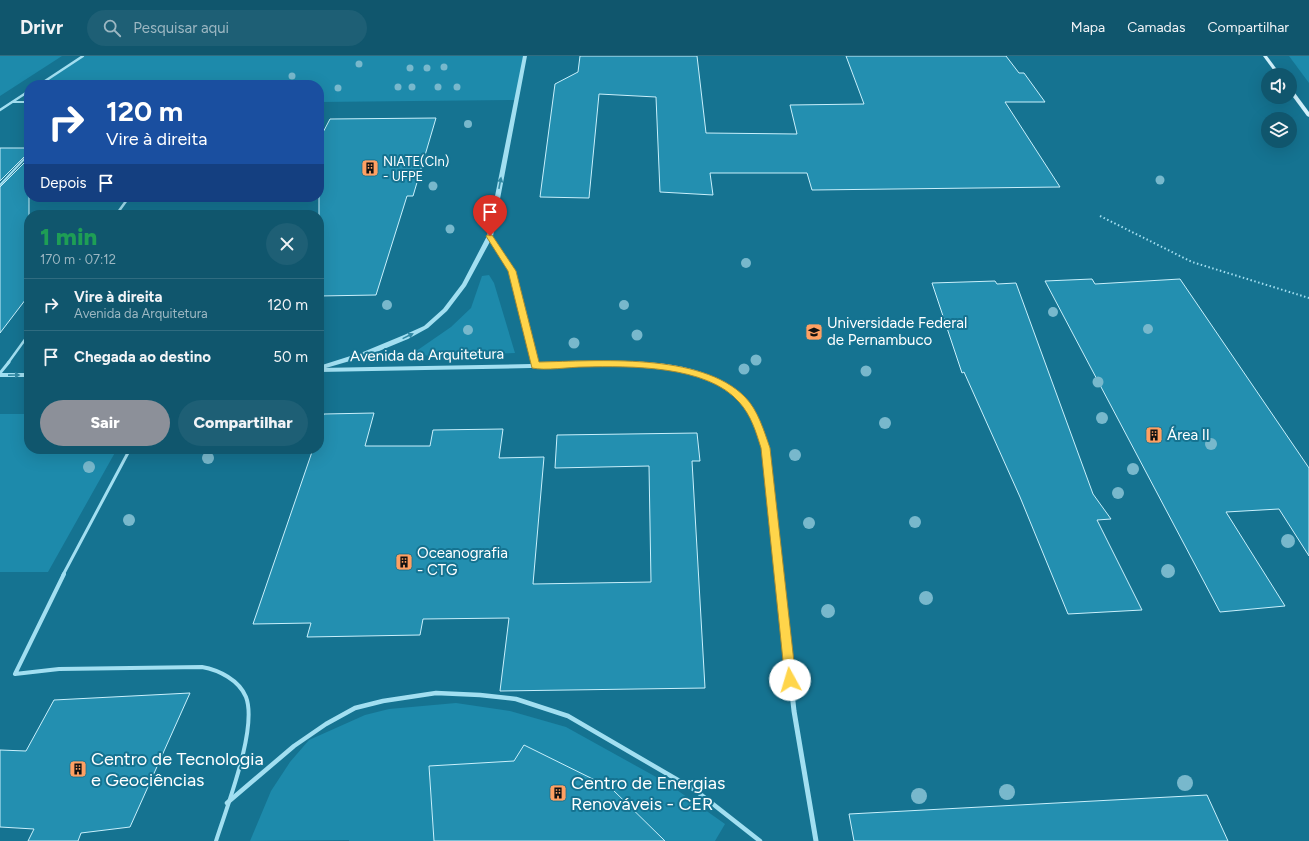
<!DOCTYPE html>
<html lang="pt">
<head>
<meta charset="utf-8">
<style>
  body { margin:0; font-family:Figtree,sans-serif; background:#1e5f75; color:#f1f3f6; height:100vh; display:flex; flex-direction:column; font-size:15px; white-space:nowrap }
  * { box-sizing:border-box; margin:0 }
  p { font-size:13px; color:#9cb7c2 }
  .icon { flex:none; width:22px; height:22px; fill:none; stroke:currentColor; stroke-width:2; stroke-linecap:round; stroke-linejoin:round }
  .map { position:relative; flex:1; overflow:hidden }
  .side { position:absolute; left:24px; top:154px; width:300px; height:244px; display:flex; flex-direction:column; background:#10566d; border-radius:16px; box-shadow:0 4px 16px #0002 }
  .side>* { flex:none }
  .top-card { position:absolute; left:24px; top:24px; width:300px; height:122px; border-radius:16px; box-shadow:0 4px 16px #0002; background:#1a4fa0; color:#fff; overflow:hidden }
  .buttons { position:absolute; left:1261px; top:12px; display:grid; gap:8px }
  .buttons a { display:grid; place-items:center; width:36px; height:36px; border-radius:50%; background:#10566d; box-shadow:0 4px 16px #0002; font-size:20px }
  .pin { position:absolute; display:grid; place-items:center; width:34px; height:34px; color:#fff; margin:-41px -17px; border-radius:50% 50% 50% 0; rotate:-45deg; box-shadow:0 0 4px #0007 }
  .pin .icon { rotate:45deg }
  .me { position:absolute; width:44px; margin:-22px; rotate:354deg; stroke-linejoin:round; filter:drop-shadow(0 0 3px #0008) }
  .turn { display:flex; align-items:center; gap:14px; height:84px; padding:0 16px; font-size:18px }
  .turn .icon { width:52px; height:52px; stroke-width:2.5 }
  .turn b { display:block; font-size:28px; line-height:34px }
  .then { display:flex; align-items:center; height:38px; padding:0 16px; background:#0003; gap:8px; font-size:15px }
  .round { display:grid; place-items:center; flex:none; width:42px; height:42px; border-radius:21px; background:#1e5f75 }
  .summary { display:flex; align-items:center; justify-content:space-between; height:68px; padding:0 16px }
  h1 { font-size:24px; font-weight:800; line-height:30px; color:#1e9e55 }
  .button { display:flex; gap:8px; margin-top:auto; padding:8px 16px }
  .button a { flex:1; height:46px; border-radius:24px; background:#8c9099; color:#fff; font-size:16px; font-weight:800; line-height:46px; text-align:center }
  .button a+a { background:#1e5f75; color:#f1f3f6 }
  ul { padding:0; list-style:none }
  li { display:flex; align-items:center; gap:12px; height:52px; padding:0 16px; border-top:1px solid #306c80 }
  li div { flex:1 }
  li b { display:block; font-size:15px }
  li em { font-style:normal }
  header { display:flex; align-items:center; gap:24px; box-sizing:border-box; height:56px; padding:0 20px; background:#10566d; border-bottom:1px solid #306c80 }
  header strong { font-size:19px }
  nav { display:flex; gap:22px; margin-inline-start:auto; font-size:14px }
  .search { width:280px; height:36px; background:#1e5f75; display:flex; align-items:center; gap:10px; box-sizing:border-box; padding:0 14px; border-radius:22px; color:#9cb7c2; font-size:15px }
  .map>svg:first-child { display:block }
</style>
</head>
<body>
<header>
<strong>Drivr</strong>
<div class="search"><svg class="icon" aria-label="search" viewBox="0 0 24 24"><circle cx="10" cy="10" r="6"/><path d="M15 15l6 6"/></svg>Pesquisar aqui</div>
<nav><a>Mapa</a><a>Camadas</a><a>Compartilhar</a></nav>
</header>
<div class="map">
<svg width="1309" height="785" viewBox="0 0 1309 785">
  <rect width="100%" height="100%" fill="#157391"/>
  <g fill="#1d8aab">
    <polygon points="0,0 62,0 0,40"/>
    <polygon points="85,0 524,0 516,44 319,46 319,29 39,29"/>
    <polygon points="1289,0 1309,0 1309,27"/>
    <polygon points="489,219 494,227 515,297 409,300 451,271 471,252 482,220"/>
    <polygon points="0,358 29,358 29,393 117,393 48,516 0,516"/>
    <polygon points="456,647 510,655 566,671 667,727 725,768 715,785 665,785 611,732 524,689 511,710 434,710 429,716 434,785 349,785 349,784 250,785 271,735 290,706 309,684 365,659 389,653"/>
  </g>
  <g fill="#238fb0" stroke="#c9f0fc">
    <polygon points="580,0 697,0 706,77 797,78 790,49 864,48 846,0 1006,0 1019,17 1024,17 1045,46 1005,46 1060,131 812,134 807,117 710,117 713,139 660,136 656,41 599,38 589,142 540,141 555,28 578,16"/>
    <polygon points="436,62 413,140 407,140 376,239 319,240 319,84 330,63"/>
    <polygon points="0,92 29,92 29,96 0,125"/>
    <polygon points="29,102 29,239 0,277 0,131"/>
    <polygon points="1092,223 1095,228 1180,223 1309,412 1309,500 1279,453 1226,456 1285,550 1220,556 1045,225"/>
    <polygon points="995,225 997,228 1016,227 1093,438 1111,463 1097,464 1142,554 1068,558 1020,441 964,316 962,317 932,227"/>
    <polygon points="374,357 365,390 430,390 433,374 503,373 499,402 544,401 533,528 651,526 649,410 555,412 557,379 697,377 700,405 692,405 705,632 500,635 509,562 423,563 420,579 307,581 311,567 253,568 313,393 319,393 319,374 324,358"/>
    <polygon points="190,637 130,771 81,777 78,785 28,785 34,773 0,771 0,694 26,695 54,644"/>
    <polygon points="524,689 611,732 665,785 434,785 429,710 514,705"/>
    <polygon points="1207,739 1228,785 854,785 849,758"/>
  </g>
  <g fill="none" stroke-linecap="round" stroke-linejoin="round">
    <polyline stroke="#a2dff1" stroke-width="2" stroke-dasharray="1.5 2.5" stroke-linecap="butt" points="1100,160 1192,206 1309,242"/>
    <g stroke="#a2dff1" stroke-width="2">
      <polyline points="12,46 29,46"/>
      <polyline points="0,129 29,98"/>
    </g>
    <g stroke="#a2dff1" stroke-width="2.5">
      <polyline points="116,159 129,141"/>
      <polyline points="8,307 29,278"/>
    </g>
    <g stroke="#a2dff1" stroke-width="3">
      <polyline points="0,317 9,306"/>
      <polyline points="63,519 130,393"/>
    </g>
    <path stroke="#a2dff1" stroke-width="4" d="M64 518 15 618 59 613 202 611C219 614 239 624 246 641 258 672 226 753 216 785"/>
    <polyline stroke="#a2dff1" stroke-width="4.5" points="227,747 294,690 326,668 355,652 383,645 436,637 480,639 516,643 568,660 695,734 760,785"/>
    <g stroke="#a2dff1" stroke-width="2.5">
      <polyline points="39,29 83,0"/>
      <polyline points="0,54 29,35"/>
    </g>
    <polyline stroke="#a2dff1" stroke-width="3" points="490,180 512,215 534,307"/>
    <g stroke="#a2dff1" stroke-width="4">
      <polyline points="534,306 535,309"/>
      <path d="M319 314C390 313 460 311 531 310 583 308 666 300 713 323 744 338 756 362 765 393L779 519"/>
    </g>
    <polyline stroke="#a2dff1" stroke-width="5" points="779,518 794,655 816,785"/>
    <g fill="#a2dff1" fill-rule="evenodd">
      <polygon points="523,0 527,0 493,180 466,230 447,255 428,272 408,283 367,300 319,314 319,310 363,296 404,279 424,270 443,253 462,228 487,180"/>
      <rect x="0" y="317" width="29" height="4"/>
    </g>
    <g fill="#d0f1fc" fill-rule="evenodd">
      <polygon points="1263,0 1267,0 1281,19 1277,19"/>
      <polygon points="1290,33 1292,33 1309,56 1309,61 1307,60 1290,37"/>
    </g>
  </g>
  <g fill="#78b8cc">
    <circle cx="359" cy="8" r="3.5"/>
    <circle cx="444" cy="11" r="3.5"/>
    <circle cx="410" cy="12" r="3.5"/>
    <circle cx="427" cy="12" r="3.5"/>
    <circle cx="292" cy="20" r="3.5"/>
    <circle cx="398" cy="31" r="3.5"/>
    <circle cx="412" cy="31" r="3.5"/>
    <circle cx="438" cy="31" r="3.5"/>
    <circle cx="457" cy="31" r="3.5"/>
    <circle cx="338" cy="32" r="3.5"/>
    <circle cx="468" cy="68" r="4"/>
    <circle cx="1160" cy="124" r="4.5"/>
    <circle cx="433" cy="130" r="4.5"/>
    <circle cx="450" cy="173" r="4.5"/>
    <circle cx="746" cy="207" r="5"/>
    <circle cx="387" cy="249" r="5"/>
    <circle cx="624" cy="249" r="5"/>
    <circle cx="1053" cy="256" r="5"/>
    <circle cx="1148" cy="273" r="5"/>
    <circle cx="468" cy="274" r="5"/>
    <circle cx="637" cy="279" r="5.5"/>
    <circle cx="574" cy="287" r="5.5"/>
    <circle cx="756" cy="304" r="5.5"/>
    <circle cx="744" cy="313" r="5.5"/>
    <circle cx="866" cy="315" r="5.5"/>
    <circle cx="1098" cy="326" r="5.5"/>
    <circle cx="1102" cy="362" r="6"/>
    <circle cx="885" cy="367" r="6"/>
    <circle cx="1211" cy="388" r="6"/>
    <circle cx="795" cy="399" r="6"/>
    <circle cx="208" cy="402" r="6"/>
    <circle cx="89" cy="411" r="6"/>
    <circle cx="1133" cy="413" r="6"/>
    <circle cx="1118" cy="437" r="6"/>
    <circle cx="129" cy="464" r="6"/>
    <circle cx="915" cy="466" r="6"/>
    <circle cx="809" cy="467" r="6"/>
    <circle cx="1288" cy="485" r="7"/>
    <circle cx="1168" cy="515" r="7"/>
    <circle cx="926" cy="542" r="7"/>
    <circle cx="828" cy="555" r="7"/>
    <circle cx="1185" cy="727" r="8"/>
    <circle cx="1007" cy="736" r="8"/>
    <circle cx="919" cy="740" r="8"/>
  </g>
  <defs><path id="oneway-solid" d="M-6-.8H1V-3.2L6.5 0L1 3.2V.8H-6Z"/></defs>
  <g fill="#3189a4">
    <use href="#oneway-solid" transform="translate(500 127) rotate(-79)"/>
    <use href="#oneway-solid" transform="translate(408 280) rotate(-26)"/>
    <use href="#oneway-solid" transform="translate(14 319) rotate(-1)"/>
  </g>
  <path fill="#ffd54a" stroke="#a68a30" d="M487 179H492L516 215 539 306C596 305 701 296 745 341 758 354 764 375 770 392L796 624 794 628 790 630 786 628 785 624 761 392C756 376 751 359 739 346 707 309 629 310 584 311 570 311 545 315 532 312L508 215 486 180Z"/>
  <defs>
    <g id="building-square" transform="scale(0.9)"><rect x="-9" y="-9" width="18" height="18" rx="4" fill="#ffa062" stroke="#157391"/><path d="M-4-6H4V6H1V3H-1V6H-4ZM-2.5-4.3h1.7v1.8h-1.7ZM.8-4.3h1.7v1.8H.8ZM-2.5-1h1.7V.8h-1.7ZM.8-1h1.7V.8H.8Z" fill="#111"/></g>
    <g id="university-square" transform="scale(0.9)"><rect x="-9" y="-9" width="18" height="18" rx="4" fill="#ffa062" stroke="#157391"/><path d="M0-5L7-2L0 1L-7-2ZM-4 1L0 2.5L4 1V4Q0 6-4 4Z" fill="#111"/></g>
  </defs>
  <g fill-rule="evenodd">
    <use href="#building-square" x="370" y="112"/>
    <use href="#university-square" x="814" y="276"/>
    <use href="#building-square" x="1154" y="379"/>
    <use href="#building-square" x="404" y="506"/>
    <use href="#building-square" x="78" y="713"/>
    <use href="#building-square" x="558" y="737"/>
  </g>
  <g text-anchor="middle" stroke-width="4" stroke-linejoin="round" paint-order="stroke">
    <g font-size="13" fill="#fff" stroke="#157391" text-anchor="start">
      <text x="383" y="110">NIATE(CIn)<tspan x="383" dy="15">- UFPE</tspan></text>
    </g>
    <g font-size="15" fill="#fff" stroke="#157391" text-anchor="start">
      <text x="827" y="272">Universidade Federal<tspan x="827" dy="17">de Pernambuco</tspan></text>
      <text x="1167" y="384">Área II</text>
      <text x="417" y="502">Oceanografia<tspan x="417" dy="17">- CTG</tspan></text>
    </g>
    <g font-size="15" fill="#fff" stroke="#157391">
      <text transform="translate(427 299) rotate(-1)" y="5">Avenida da Arquitetura</text>
    </g>
    <g font-size="18" fill="#fff" stroke="#157391" text-anchor="start">
      <text x="91" y="709">Centro de Tecnologia<tspan x="91" dy="21">e Geociências</tspan></text>
      <text x="571" y="733">Centro de Energias<tspan x="571" dy="21">Renováveis - CER</tspan></text>
    </g>
  </g>
</svg>
<div class="buttons">
<a><svg class="icon" aria-label="sound" viewBox="0 0 24 24"><path d="M4 9h4l5-4v14l-5-4H4zM17 9q2 3 0 6"/></svg></a>
<a><svg class="icon" aria-label="layers" viewBox="0 0 24 24"><path d="M12 4l9 5-9 5-9-5zM3 14l9 5 9-5"/></svg></a>
</div>
<div class="pin" style="left:490px;top:180px;background:#d93025"><svg class="icon" aria-label="arrive" viewBox="0 0 24 24"><path d="M6 21V4h12l-3 4 3 4H6"/></svg></div>
<svg class="me" style="left:790px;top:624px" viewBox="-20 -20 40 40"><circle r="19" fill="#fff"/><path d="M0-13L10 11 0 6-10 11z" fill="#ffd54a"/></svg>
<div class="top-card">
<div class="turn"><svg class="icon" aria-label="right" viewBox="0 0 24 24"><path d="M7 20v-9h11M14 6l5 5-5 5"/></svg><div><b>120 m</b>Vire à direita</div></div>
<div class="then">Depois<svg class="icon" aria-label="arrive" viewBox="0 0 24 24"><path d="M6 21V4h12l-3 4 3 4H6"/></svg></div>
</div>
<section class="side">
<div class="summary"><div><h1>1 min</h1><p>170 m · 07:12</p></div><a class="round"><svg class="icon" aria-label="close" viewBox="0 0 24 24"><path d="M6 6l12 12M18 6L6 18"/></svg></a></div>
<ul>
<li><svg class="icon" aria-label="right" viewBox="0 0 24 24"><path d="M7 20v-9h11M14 6l5 5-5 5"/></svg><div><b>Vire à direita</b><p>Avenida da Arquitetura</p></div><em>120 m</em></li>
<li><svg class="icon" aria-label="arrive" viewBox="0 0 24 24"><path d="M6 21V4h12l-3 4 3 4H6"/></svg><div><b>Chegada ao destino</b></div><em>50 m</em></li>
</ul>
<div class="button"><a>Sair</a><a>Compartilhar</a></div>
</section>
</div>
</body>
</html>
